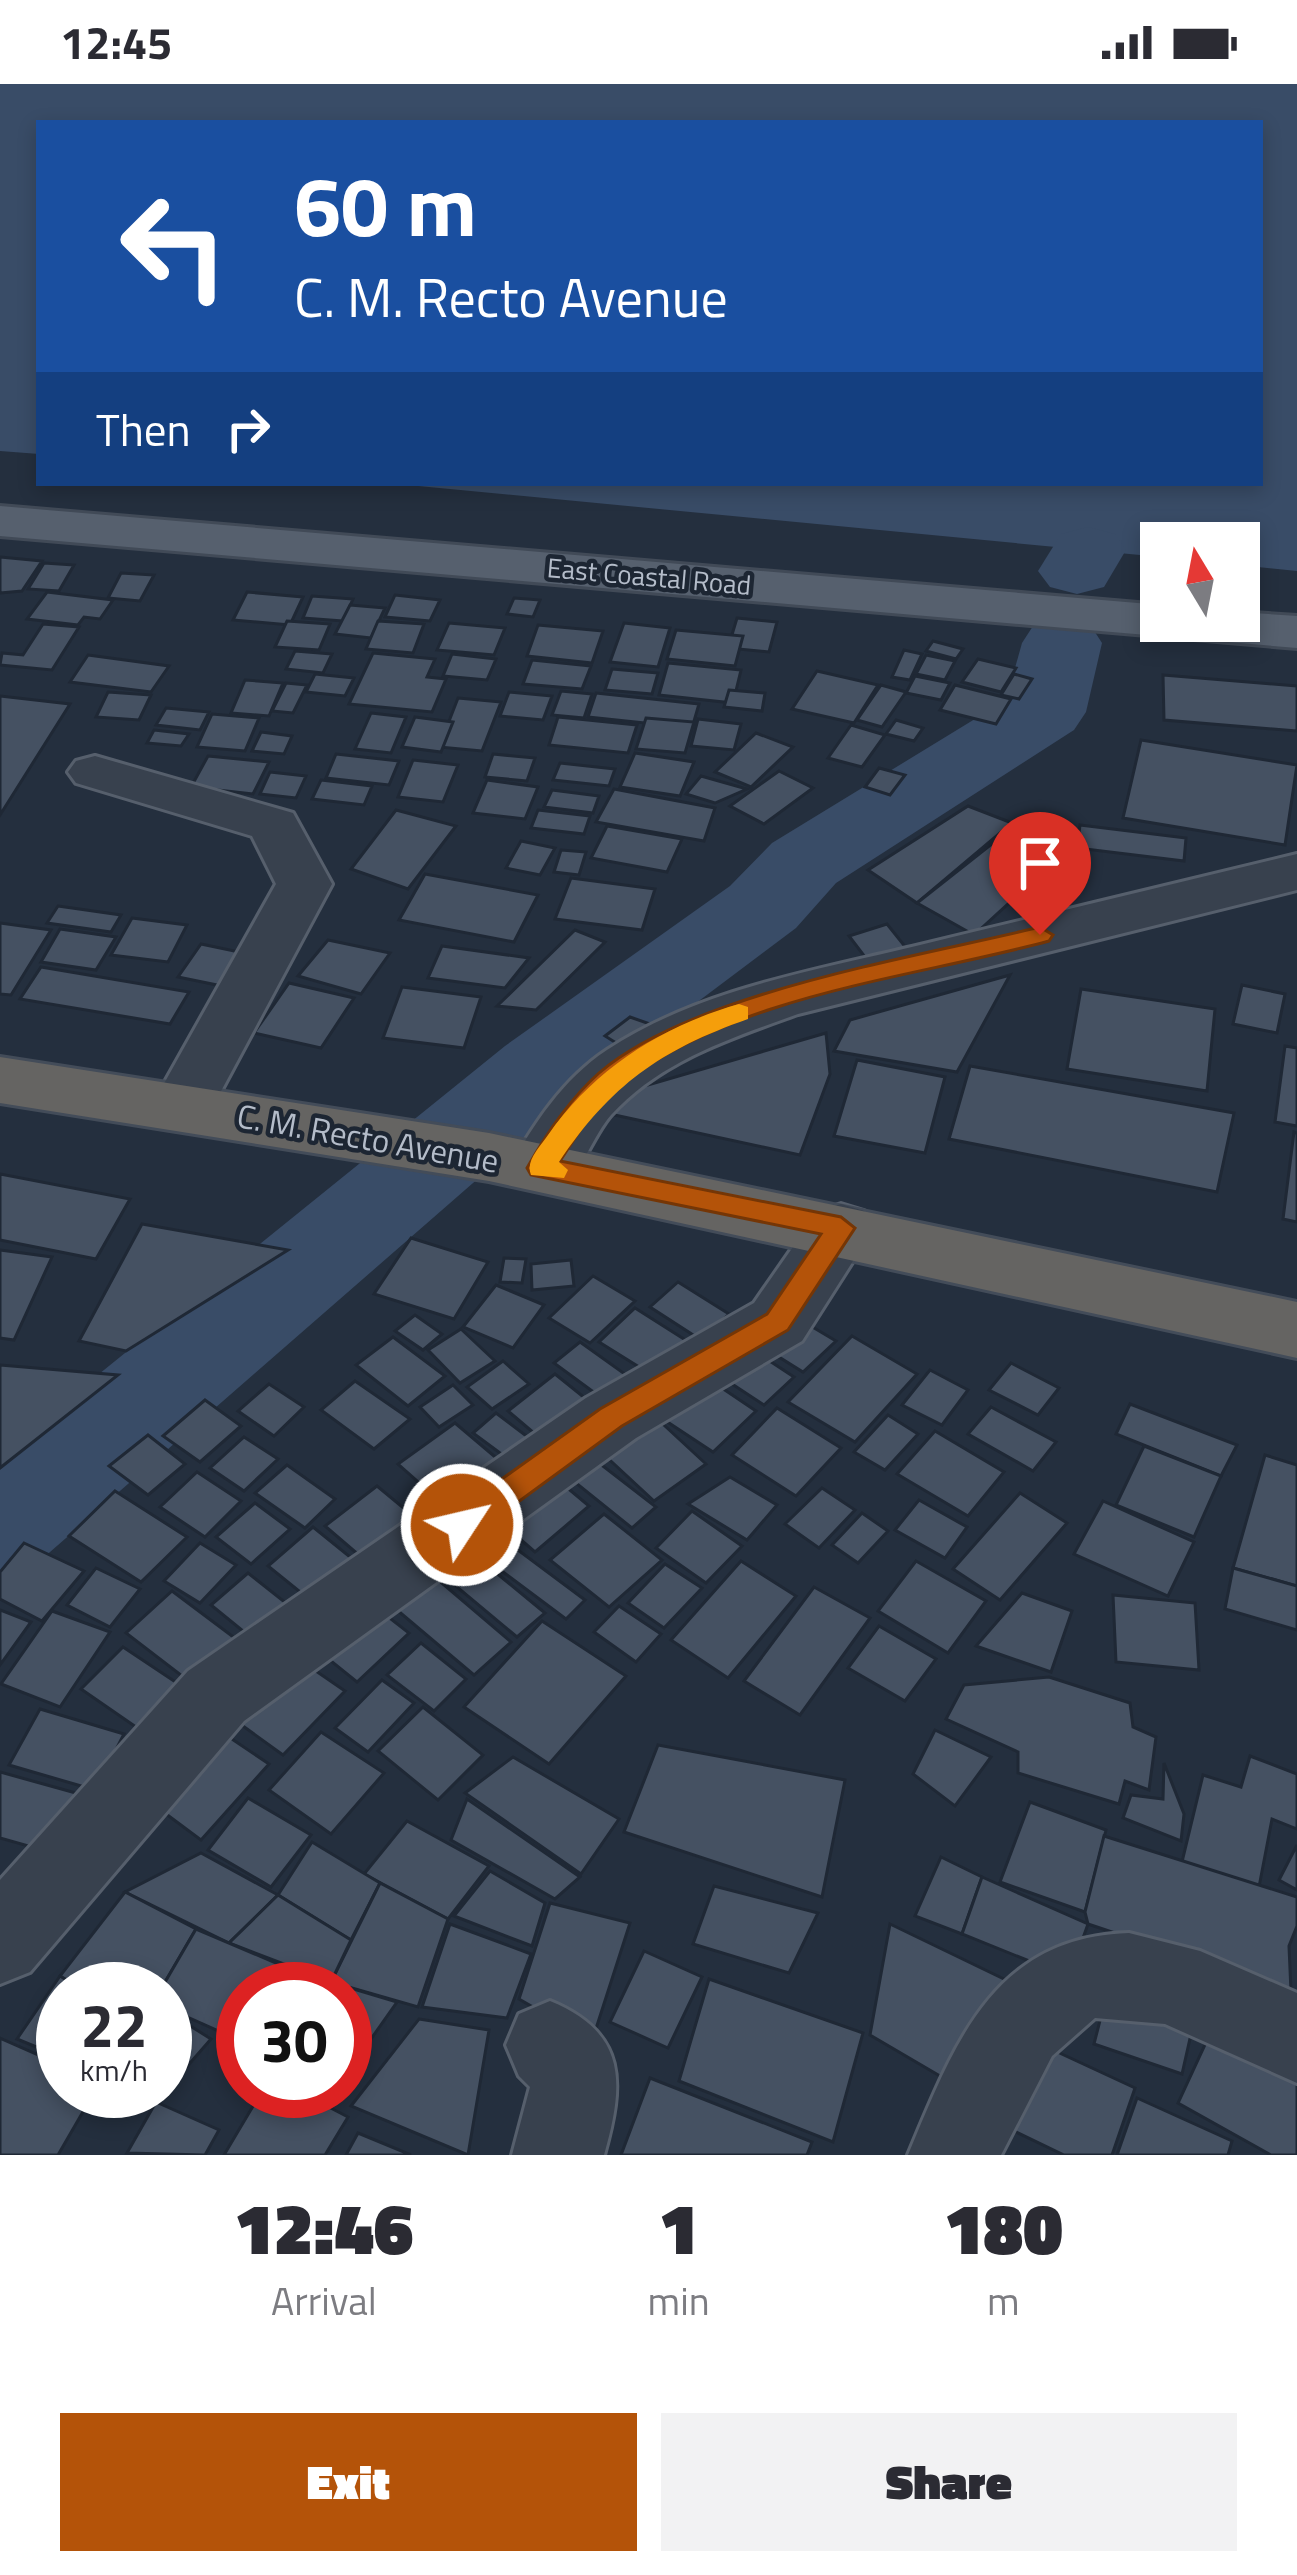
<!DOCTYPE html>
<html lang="en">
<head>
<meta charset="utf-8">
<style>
  body { margin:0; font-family:"Titillium Web",sans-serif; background:#f2f2f3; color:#2b2b33; height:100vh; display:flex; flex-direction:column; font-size:45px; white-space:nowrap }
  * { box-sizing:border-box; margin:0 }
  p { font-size:39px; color:#7c7c81 }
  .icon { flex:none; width:66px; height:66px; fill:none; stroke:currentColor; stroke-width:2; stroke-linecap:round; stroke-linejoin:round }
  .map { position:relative; height:2071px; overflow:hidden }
  .side { display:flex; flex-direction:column; background:#fff; flex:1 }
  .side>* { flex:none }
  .top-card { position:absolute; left:36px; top:36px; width:1227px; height:366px; border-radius:0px; box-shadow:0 6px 18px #0003; background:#1a4fa0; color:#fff; overflow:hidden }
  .needle { width:78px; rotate:350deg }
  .buttons { position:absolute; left:1140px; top:438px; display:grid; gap:24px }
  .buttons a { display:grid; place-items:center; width:120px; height:120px; border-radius:0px; background:#fff; box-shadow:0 6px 18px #0003; font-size:60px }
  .speed { position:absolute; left:36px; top:1878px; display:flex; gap:24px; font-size:60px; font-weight:700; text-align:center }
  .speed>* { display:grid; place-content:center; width:156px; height:156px; border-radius:50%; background:#fff; box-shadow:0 6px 18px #0003; line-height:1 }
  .speed small { font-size:30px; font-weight:400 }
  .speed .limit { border:18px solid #d22; background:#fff; color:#111 }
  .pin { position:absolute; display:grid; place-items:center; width:102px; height:102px; color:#fff; margin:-123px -51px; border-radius:50% 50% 50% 0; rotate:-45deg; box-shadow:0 0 12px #0007 }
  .pin .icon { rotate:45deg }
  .me { position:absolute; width:132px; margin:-66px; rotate:55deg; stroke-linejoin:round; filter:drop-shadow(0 0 9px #0008) }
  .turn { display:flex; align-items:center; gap:42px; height:252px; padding:0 60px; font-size:54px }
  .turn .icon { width:156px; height:156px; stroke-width:2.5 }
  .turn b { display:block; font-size:84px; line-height:102px }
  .then { display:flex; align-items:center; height:114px; padding:0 60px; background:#0003; gap:24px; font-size:45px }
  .eta { display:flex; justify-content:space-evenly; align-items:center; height:204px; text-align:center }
  .eta b { font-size:72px; font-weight:800; line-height:84px }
  .cta { display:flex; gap:24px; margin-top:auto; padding:24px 60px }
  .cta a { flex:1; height:138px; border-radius:0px; background:#b45309; color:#fff; font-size:48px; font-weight:800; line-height:138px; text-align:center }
  .cta a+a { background:#f2f2f3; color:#2b2b33 }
  .status { display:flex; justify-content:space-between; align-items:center; height:84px; padding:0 60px; background:#fff; direction:ltr }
  .status svg { height:33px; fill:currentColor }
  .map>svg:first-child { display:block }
</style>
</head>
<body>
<div class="status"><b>12:45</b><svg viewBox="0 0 49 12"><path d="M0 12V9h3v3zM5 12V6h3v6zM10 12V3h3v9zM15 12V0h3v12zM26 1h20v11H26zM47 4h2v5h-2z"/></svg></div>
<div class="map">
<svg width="1297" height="2071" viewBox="0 0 1297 2071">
  <rect width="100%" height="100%" fill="#242f3e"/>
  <polygon fill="#394c67" points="0,0 1297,0 1297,487 1239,481 1239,459 1161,459 1161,473 387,399 1260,399 1260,39 39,39 39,370 0,367"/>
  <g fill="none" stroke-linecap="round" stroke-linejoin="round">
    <g fill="#394c67" fill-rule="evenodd">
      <polygon points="1088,443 1115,450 1126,466 1104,503 1077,510 1050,503 1038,487 1061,450"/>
      <polygon points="1062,535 1091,542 1102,559 1086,628 1074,646 836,799 796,844 575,1010 42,1475 0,1490 0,1370 505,962 730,802 772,759 1006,616 1022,559 1033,542"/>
    </g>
  </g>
  <g fill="#455162" stroke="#1f2835" stroke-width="3">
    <polygon points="0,473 42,477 22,507 0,509"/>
    <polygon points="44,479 74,481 59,507 28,505"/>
    <polygon points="121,489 154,491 140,517 108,514"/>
    <polygon points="47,508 113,516 100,535 84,533 78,541 27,535"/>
    <polygon points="247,508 303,513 290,541 233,536"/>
    <polygon points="395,511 440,516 430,537 385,533"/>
    <polygon points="312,512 353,515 343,537 303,534"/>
    <polygon points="514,514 540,516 533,533 507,530"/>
    <polygon points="350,521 385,524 371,554 335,550"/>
    <polygon points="737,534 777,538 769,568 728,564"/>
    <polygon points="287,537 330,540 319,566 275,563"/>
    <polygon points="378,537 424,540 413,569 366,565"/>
    <polygon points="449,539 505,544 494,571 437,566"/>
    <polygon points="624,539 670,544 658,583 610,578"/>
    <polygon points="43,540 79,543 52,586 0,581 2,569 23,571"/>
    <polygon points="538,541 603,547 592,579 527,572"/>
    <polygon points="676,546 743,552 735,582 667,575"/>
    <polygon points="933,557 963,565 956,575 926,567"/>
    <polygon points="904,566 922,570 910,596 892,593"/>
    <polygon points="295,567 332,570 323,589 286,585"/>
    <polygon points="373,569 435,575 427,593 446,595 432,628 349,620"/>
    <polygon points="452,570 496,575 487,596 443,592"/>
    <polygon points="88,571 169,582 151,608 70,598"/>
    <polygon points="926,571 955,577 945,596 916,590"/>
    <polygon points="978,575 1016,584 1001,608 962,598"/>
    <polygon points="532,576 591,582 582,605 523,600"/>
    <polygon points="668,579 741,586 733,619 659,611"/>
    <polygon points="612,585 658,589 652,610 605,606"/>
    <polygon points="817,587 878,601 854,639 792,625"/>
    <polygon points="315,590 354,594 345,612 306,608"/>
    <polygon points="1014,590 1032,595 1019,615 1001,611"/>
    <polygon points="1163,591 1297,602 1297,647 1164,636"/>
    <polygon points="915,592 950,599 941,616 906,609"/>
    <polygon points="245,596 283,599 269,632 231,629"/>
    <polygon points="286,599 307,601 293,629 272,627"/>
    <polygon points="881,601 906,608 882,643 857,636"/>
    <polygon points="955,601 1011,615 996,640 940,626"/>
    <polygon points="729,606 765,609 762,627 724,623"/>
    <polygon points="561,607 592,610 584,634 552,631"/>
    <polygon points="108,608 151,611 139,636 96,633"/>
    <polygon points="509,608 552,612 543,636 500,632"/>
    <polygon points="596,609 699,620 692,644 588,633"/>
    <polygon points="0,612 70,620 0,731"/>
    <polygon points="458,614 501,618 482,667 439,663"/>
    <polygon points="166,624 209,628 200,646 156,641"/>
    <polygon points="371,629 406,633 391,669 355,665"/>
    <polygon points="212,630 259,634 245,667 197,663"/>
    <polygon points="415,633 453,638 441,668 402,663"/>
    <polygon points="558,633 637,641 628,669 549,661"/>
    <polygon points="646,634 694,638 685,669 636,665"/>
    <polygon points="698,635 741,640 734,666 691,662"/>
    <polygon points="896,636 923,644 914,657 886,650"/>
    <polygon points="851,641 885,651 862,683 828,674"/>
    <polygon points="154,646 189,650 181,662 147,659"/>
    <polygon points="261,648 292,652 284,670 252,667"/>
    <polygon points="756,649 793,663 751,703 715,688"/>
    <polygon points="1141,656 1297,681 1285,761 1123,734"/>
    <polygon points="635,669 694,678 680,712 620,703"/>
    <polygon points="336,670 399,677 389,701 326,694"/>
    <polygon points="493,670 535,674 527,697 485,693"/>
    <polygon points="208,672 269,678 253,710 191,703"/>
    <polygon points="413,676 458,681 443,718 398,713"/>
    <polygon points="560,679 615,685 609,702 553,696"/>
    <polygon points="879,684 905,691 890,711 865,703"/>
    <polygon points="779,687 813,704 764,740 730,722"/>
    <polygon points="270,688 306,692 296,714 260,710"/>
    <polygon points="701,692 747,705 715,719 686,710"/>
    <polygon points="321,696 372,702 364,721 312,715"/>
    <polygon points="487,696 538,703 525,735 473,729"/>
    <polygon points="614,705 715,724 704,757 596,738"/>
    <polygon points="552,706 599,712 593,729 544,723"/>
    <polygon points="968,722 1012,739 917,819 868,786"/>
    <polygon points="396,726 456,742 408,805 351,785"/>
    <polygon points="538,726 590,732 584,750 531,744"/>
    <polygon points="1080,741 1186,754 1184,777 1077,764"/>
    <polygon points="607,742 682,755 667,788 591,774"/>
    <polygon points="521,757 555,764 540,791 506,784"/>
    <polygon points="993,759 1042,789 974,851 917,819"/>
    <polygon points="561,766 586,768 579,791 554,788"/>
    <polygon points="425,790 538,811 514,858 399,836"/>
    <polygon points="571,794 655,805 642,846 555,835"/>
    <polygon points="58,822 121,831 111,848 47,839"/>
    <polygon points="132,834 187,841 168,878 111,871"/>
    <polygon points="0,839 51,846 11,911 0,910"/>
    <polygon points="887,840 907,865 868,877 849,852"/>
    <polygon points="60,845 116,853 96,886 41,878"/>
    <polygon points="575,846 605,858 536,926 497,922"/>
    <polygon points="328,856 390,869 361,910 298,892"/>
    <polygon points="201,860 244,869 222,902 178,893"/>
    <polygon points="442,862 529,874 505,904 428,894"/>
    <polygon points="41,883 189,908 170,940 20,915"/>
    <polygon points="1010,891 957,988 834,967 850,936"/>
    <polygon points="289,899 354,914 321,964 254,949"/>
    <polygon points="1242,901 1285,910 1277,949 1233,940"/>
    <polygon points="402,903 481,913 464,964 383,954"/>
    <polygon points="1081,905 1215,925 1207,1007 1067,985"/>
    <polygon points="630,933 673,948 640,974 605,952"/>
    <polygon points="826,949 830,990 800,1071 610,1030 634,1005"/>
    <polygon points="1285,962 1297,964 1297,1042 1275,1038"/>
    <polygon points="857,976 945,993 925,1069 834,1052"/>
    <polygon points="970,982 1234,1029 1217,1108 949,1055"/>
    <polygon points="1294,1048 1297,1049 1297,1138 1283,1135"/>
    <polygon points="0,1090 130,1115 96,1175 0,1156"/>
    <polygon points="142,1140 288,1166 126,1267 79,1257"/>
    <polygon points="411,1154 488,1178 454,1235 374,1210"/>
    <polygon points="0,1166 52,1173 14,1256 0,1254"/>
    <polygon points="504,1174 526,1175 522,1199 500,1198"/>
    <polygon points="571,1176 574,1202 532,1206 531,1180"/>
    <polygon points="593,1192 635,1217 590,1259 549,1234"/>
    <polygon points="678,1198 729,1230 701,1256 650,1223"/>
    <polygon points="496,1201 544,1221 513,1264 463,1243"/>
    <polygon points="635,1224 687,1257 652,1291 599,1258"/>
    <polygon points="415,1231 442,1250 423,1266 395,1247"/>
    <polygon points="794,1232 836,1257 803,1288 763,1263"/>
    <polygon points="461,1245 495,1277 460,1299 428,1266"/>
    <polygon points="852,1252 917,1290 855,1358 788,1318"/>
    <polygon points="393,1253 445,1292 408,1322 356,1281"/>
    <polygon points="580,1258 629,1293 603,1315 554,1279"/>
    <polygon points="756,1268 794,1293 764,1321 726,1296"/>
    <polygon points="503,1277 529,1300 492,1325 467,1303"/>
    <polygon points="1011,1279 1059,1304 1038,1331 989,1306"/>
    <polygon points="0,1281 118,1291 0,1384"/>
    <polygon points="930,1286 968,1306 942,1341 902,1321"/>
    <polygon points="555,1290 596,1323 548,1361 508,1327"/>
    <polygon points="707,1294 756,1327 713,1368 663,1335"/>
    <polygon points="355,1297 410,1335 374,1365 321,1326"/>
    <polygon points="269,1300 304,1323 274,1352 238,1327"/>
    <polygon points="453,1301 473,1321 439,1343 420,1323"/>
    <polygon points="205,1316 241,1342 200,1378 163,1352"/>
    <polygon points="1130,1320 1237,1361 1221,1392 1116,1350"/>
    <polygon points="991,1323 1056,1358 1033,1387 968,1350"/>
    <polygon points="777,1324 841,1364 796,1412 732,1371"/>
    <polygon points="496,1329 541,1363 519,1383 473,1349"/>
    <polygon points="652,1330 706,1380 654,1417 599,1366"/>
    <polygon points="888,1331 918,1350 885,1386 854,1368"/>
    <polygon points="455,1339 507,1383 450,1426 398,1380"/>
    <polygon points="935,1347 1004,1388 968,1432 897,1390"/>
    <polygon points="148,1351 185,1380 148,1411 109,1382"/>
    <polygon points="244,1353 278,1375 244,1407 210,1384"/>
    <polygon points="1144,1362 1221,1392 1194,1453 1116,1421"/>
    <polygon points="1265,1371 1297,1381 1297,1502 1233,1484"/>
    <polygon points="590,1372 656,1423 632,1444 566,1391"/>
    <polygon points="287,1381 335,1415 305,1444 255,1409"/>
    <polygon points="197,1388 241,1417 205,1453 160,1423"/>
    <polygon points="730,1393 777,1421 747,1456 688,1420"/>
    <polygon points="558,1396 589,1422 535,1468 504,1441"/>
    <polygon points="377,1402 424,1441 374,1484 325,1442"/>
    <polygon points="822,1404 855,1426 819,1464 785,1440"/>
    <polygon points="115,1407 187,1453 141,1498 69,1452"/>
    <polygon points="1020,1409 1067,1439 1000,1516 953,1485"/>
    <polygon points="919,1416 967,1443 945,1474 895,1446"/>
    <polygon points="1103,1417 1194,1458 1168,1512 1074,1470"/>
    <polygon points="255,1419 290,1445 251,1480 216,1453"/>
    <polygon points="692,1427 742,1462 706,1499 656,1464"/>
    <polygon points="862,1429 888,1447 858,1479 832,1461"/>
    <polygon points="604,1430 662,1476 609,1523 550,1476"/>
    <polygon points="313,1443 360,1481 315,1520 268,1482"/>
    <polygon points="499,1452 585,1516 566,1535 479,1470"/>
    <polygon points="24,1459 84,1487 42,1537 0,1515 0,1488"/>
    <polygon points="200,1459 236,1481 200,1519 164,1497"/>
    <polygon points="466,1464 545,1529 517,1553 439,1488"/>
    <polygon points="741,1477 796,1512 728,1594 671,1556"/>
    <polygon points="916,1477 986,1517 948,1569 878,1527"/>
    <polygon points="665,1480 702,1504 664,1544 628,1519"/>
    <polygon points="96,1484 140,1505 110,1543 67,1521"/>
    <polygon points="1233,1484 1297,1502 1297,1546 1225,1525"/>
    <polygon points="248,1489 291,1523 254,1556 211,1521"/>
    <polygon points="436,1494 511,1558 474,1591 397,1526"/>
    <polygon points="814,1503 870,1534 800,1631 744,1597"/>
    <polygon points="172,1507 244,1561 199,1605 126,1549"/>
    <polygon points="1022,1509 1072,1527 1051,1588 976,1562"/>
    <polygon points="1113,1511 1195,1519 1199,1586 1116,1578"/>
    <polygon points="373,1521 409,1549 357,1598 321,1569"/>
    <polygon points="619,1522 661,1550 636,1578 594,1548"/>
    <polygon points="0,1526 31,1538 0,1581"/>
    <polygon points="52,1527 110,1548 60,1623 1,1600"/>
    <polygon points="542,1537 626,1592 549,1680 464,1623"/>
    <polygon points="879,1542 936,1575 905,1617 848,1584"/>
    <polygon points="421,1559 466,1595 434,1627 387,1591"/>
    <polygon points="123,1563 177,1599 136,1643 81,1605"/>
    <polygon points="297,1574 345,1607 283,1671 236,1637"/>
    <polygon points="1049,1593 1130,1619 1133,1643 1156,1653 1149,1706 1125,1697 1119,1720 1018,1689 1018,1668 946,1635 964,1601"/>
    <polygon points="382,1596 414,1619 368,1668 335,1644"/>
    <polygon points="423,1623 483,1671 438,1716 378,1667"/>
    <polygon points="40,1625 124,1650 95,1706 9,1681"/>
    <polygon points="217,1645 269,1680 201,1756 150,1718"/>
    <polygon points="935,1646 991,1673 955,1722 913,1690"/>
    <polygon points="321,1648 384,1689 331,1750 269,1706"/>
    <polygon points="658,1661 845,1696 822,1813 624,1748"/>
    <polygon points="1250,1672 1297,1690 1297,1745 1272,1735 1259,1803 1182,1778 1203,1691 1241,1703"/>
    <polygon points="513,1673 619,1735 581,1790 465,1709"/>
    <polygon points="1164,1679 1184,1730 1181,1757 1123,1734 1131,1711 1163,1715"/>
    <polygon points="0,1688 101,1716 67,1773 0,1754"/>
    <polygon points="248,1714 311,1751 271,1803 208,1766"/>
    <polygon points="467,1715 580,1793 555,1815 451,1756"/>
    <polygon points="1030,1718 1106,1746 1085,1828 1000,1798"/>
    <polygon points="407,1737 489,1782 448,1835 364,1790"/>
    <polygon points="1104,1752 1297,1813 1297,1842 1289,1862 1291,1908 1088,1840 1085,1828"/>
    <polygon points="312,1758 380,1799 351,1856 278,1811"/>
    <polygon points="1297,1761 1297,1806 1279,1796"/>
    <polygon points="201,1769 278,1811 229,1859 125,1808"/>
    <polygon points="941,1773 982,1793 962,1850 915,1832"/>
    <polygon points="490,1787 545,1819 532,1862 454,1832"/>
    <polygon points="982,1793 1088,1840 1069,1893 962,1850"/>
    <polygon points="380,1799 448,1835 418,1923 331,1898"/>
    <polygon points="714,1802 818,1829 789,1889 693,1860"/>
    <polygon points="125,1808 196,1845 161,1905 81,1905 60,1892"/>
    <polygon points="278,1811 351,1856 331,1898 229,1859"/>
    <polygon points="550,1819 630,1839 592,1957 519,1915"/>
    <polygon points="450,1840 531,1870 507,1934 422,1923"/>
    <polygon points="890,1840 1008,1897 969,2009 870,1951"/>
    <polygon points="196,1845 297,1888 287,1905 243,1905 243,1958 165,1923 161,1905"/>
    <polygon points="644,1867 702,1893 668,1964 610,1938"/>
    <polygon points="297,1888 397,1918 345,1992 345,1905 287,1905"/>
    <polygon points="60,1892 81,1905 63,1905 63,1974 17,1955"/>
    <polygon points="709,1895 863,1949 833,2058 679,1997"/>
    <polygon points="1104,1921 1191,1950 1182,1990 1094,1960"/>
    <polygon points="165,1926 211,1955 156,2018 134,2007 165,2007"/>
    <polygon points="419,1935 489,1946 468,2071 351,2022"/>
    <polygon points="1215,1939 1297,1984 1297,2071 1271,2071 1178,2019"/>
    <polygon points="1025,1953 1135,2004 1112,2071 1064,2071 991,2036"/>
    <polygon points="0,1954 63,1982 63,2007 95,2007 58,2071 0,2071"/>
    <polygon points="650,1994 812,2058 807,2071 621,2071"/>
    <polygon points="262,2007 298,2007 348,2033 325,2071 224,2071"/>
    <polygon points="1137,2014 1232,2057 1228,2071 1117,2071"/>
    <polygon points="156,2018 219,2046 205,2071 127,2069"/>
    <polygon points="358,2049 411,2071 346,2071"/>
  </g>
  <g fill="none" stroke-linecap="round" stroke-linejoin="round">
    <g stroke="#565f6c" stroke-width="6">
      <g id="minor">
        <polygon points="95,672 293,729 332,800 205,1037 183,1043 161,1037 152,1021 276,800 252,752 76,699 68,688 76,677"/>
        <path d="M1297 770V806L798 930C731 954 660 977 611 1031 594 1050 582 1087 563 1101 549 1110 532 1105 518 1100L509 1084C534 1040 563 995 607 966 698 906 812 887 916 862 1043 831 1170 801 1297 770Z"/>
        <polygon points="841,1120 864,1127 874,1144 802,1257 636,1354 244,1637 30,1888 0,1900 0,1796 188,1587 586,1314 754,1219 818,1127"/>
        <path d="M1129 1849 1200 1867 1297 1909V1999L1165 1940 1095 1934 1052 1972 1001 2071H908C954 1961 993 1853 1129 1849Z"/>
        <path d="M550 1917C628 1949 624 2000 604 2071H512L530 2003 519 1992 506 1961 519 1930Z"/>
      </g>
    </g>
    <g stroke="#414a57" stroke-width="6">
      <polygon id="primary" points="0,422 1161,521 1161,537 1239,537 1239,528 1297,532 1297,564 0,452"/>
    </g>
    <g stroke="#434c59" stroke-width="6">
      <polygon id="trunk" points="0,973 489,1049 1297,1218 1297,1274 489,1097 0,1019"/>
    </g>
    <use href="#minor" fill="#38414e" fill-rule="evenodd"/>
    <use href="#primary" fill="#56606e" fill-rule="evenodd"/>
    <use href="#trunk" fill="#656462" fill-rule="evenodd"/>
  </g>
  <path fill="#b45309" stroke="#753606" stroke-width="3" d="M1040 843 1053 851 1049 857C908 895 743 909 623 998 595 1018 578 1050 560 1077L841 1133 855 1144 788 1246 622 1342 473 1451H450L446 1441 450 1432 600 1325 767 1230 821 1150 531 1091 527 1084C546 1050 570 1015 599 989 693 908 918 873 1040 843Z"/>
  <path fill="#f59e0b" d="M739 920 748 923V935C660 966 611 1001 559 1078L568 1086 564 1094 531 1091C525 1077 540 1063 548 1051 594 985 662 942 739 920Z"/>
  <g text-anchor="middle" stroke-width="9" stroke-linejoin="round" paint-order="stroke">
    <g font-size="27" fill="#b4bcc9" stroke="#1d2633">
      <text transform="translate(649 493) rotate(5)" y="9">East Coastal Road</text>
    </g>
    <g font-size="33" fill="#b4bcc9" stroke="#1d2633">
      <text transform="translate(368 1054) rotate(10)" y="12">C. M. Recto Avenue</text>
    </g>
  </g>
</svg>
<div class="buttons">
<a><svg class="needle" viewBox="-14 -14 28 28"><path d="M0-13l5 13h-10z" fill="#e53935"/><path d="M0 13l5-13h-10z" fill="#7c7c81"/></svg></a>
</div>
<div class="speed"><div>22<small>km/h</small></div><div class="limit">30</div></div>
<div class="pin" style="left:1040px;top:851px;background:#d93025"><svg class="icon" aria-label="arrive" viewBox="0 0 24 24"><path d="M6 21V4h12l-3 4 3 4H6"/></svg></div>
<svg class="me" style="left:462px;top:1441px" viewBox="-20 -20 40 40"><circle r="17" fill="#b45309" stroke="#fff" stroke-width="3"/><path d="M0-11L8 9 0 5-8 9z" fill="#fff"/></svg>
<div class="top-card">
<div class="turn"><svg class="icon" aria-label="left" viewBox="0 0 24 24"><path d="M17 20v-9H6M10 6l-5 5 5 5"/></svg><div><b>60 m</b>C. M. Recto Avenue</div></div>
<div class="then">Then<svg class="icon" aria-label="right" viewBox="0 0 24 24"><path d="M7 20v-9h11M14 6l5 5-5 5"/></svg></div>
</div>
</div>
<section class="side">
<div class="eta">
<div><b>12:46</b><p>Arrival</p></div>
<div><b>1</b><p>min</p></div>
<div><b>180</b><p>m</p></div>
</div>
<div class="cta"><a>Exit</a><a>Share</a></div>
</section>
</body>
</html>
